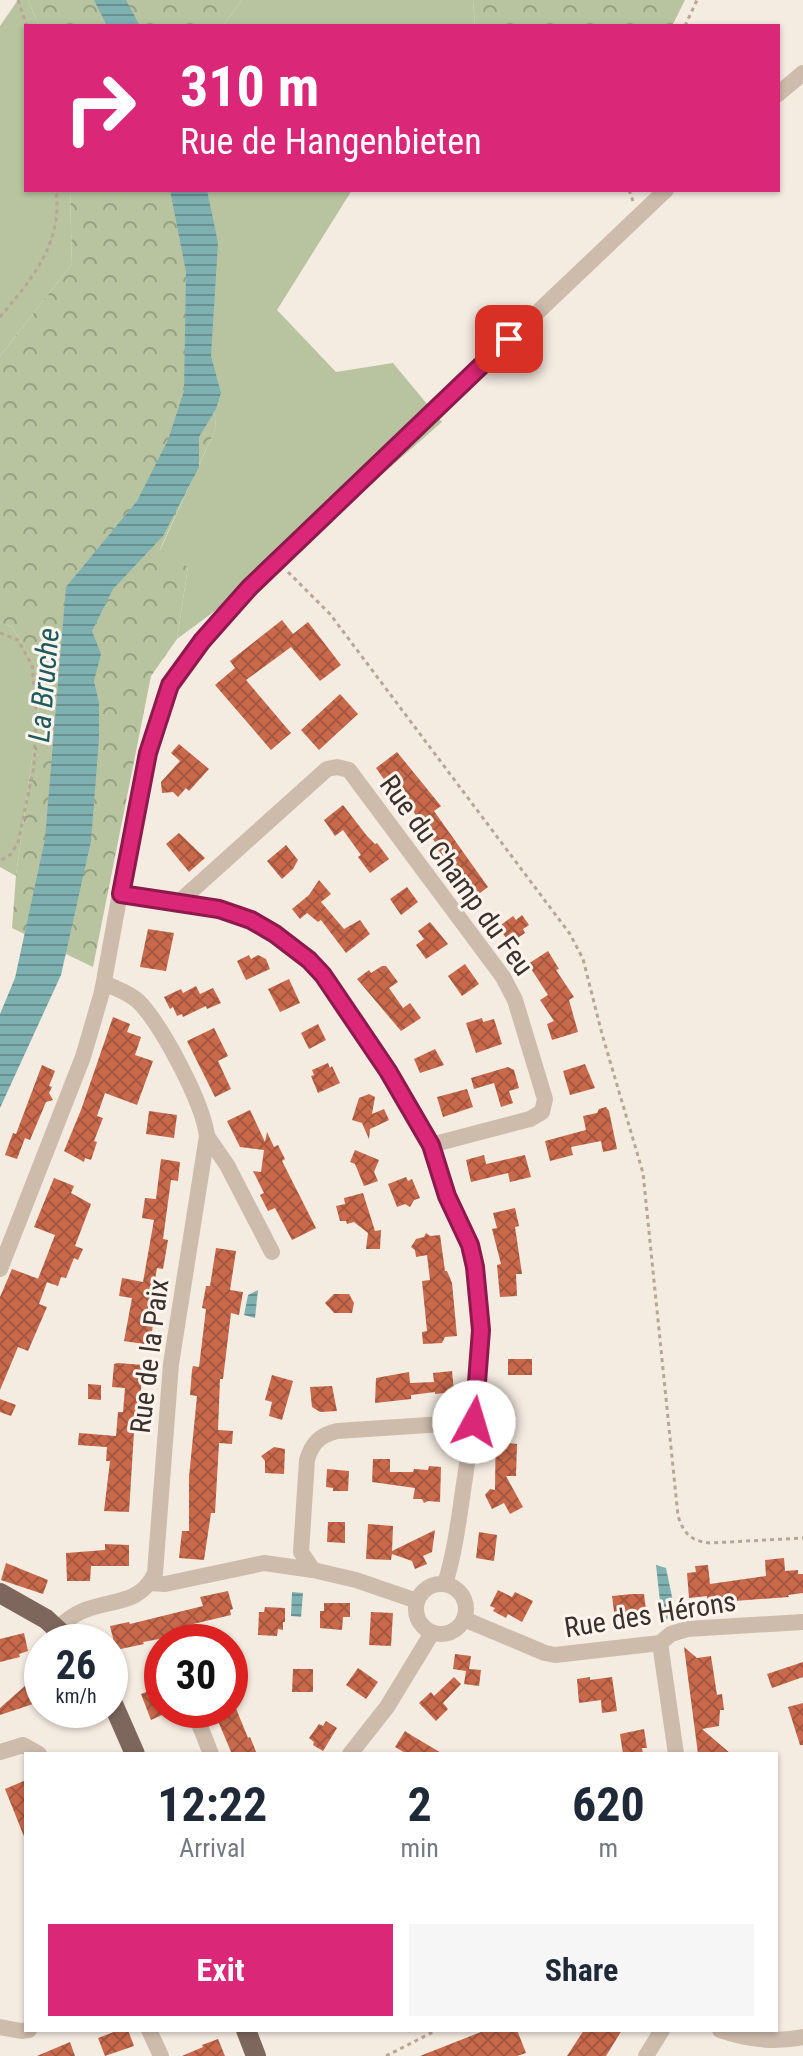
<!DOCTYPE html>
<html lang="en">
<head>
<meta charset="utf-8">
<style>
  body { margin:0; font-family:"Roboto Condensed",sans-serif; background:#f6f6f7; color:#1f2937; height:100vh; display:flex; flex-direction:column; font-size:30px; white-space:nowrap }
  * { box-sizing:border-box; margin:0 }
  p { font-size:26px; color:#747a83 }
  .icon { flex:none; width:44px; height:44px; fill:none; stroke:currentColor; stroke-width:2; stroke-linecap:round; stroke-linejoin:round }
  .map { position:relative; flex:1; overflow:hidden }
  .panel { position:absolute; left:24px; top:1752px; width:754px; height:280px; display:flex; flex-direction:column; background:#fff; border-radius:0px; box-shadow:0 2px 6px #0004 }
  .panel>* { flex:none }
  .banner { position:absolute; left:24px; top:24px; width:756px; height:168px; border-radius:0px; box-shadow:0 2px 6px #0004; background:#db2777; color:#fff; overflow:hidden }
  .speed { position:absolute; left:24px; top:1624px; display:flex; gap:16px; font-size:40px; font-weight:700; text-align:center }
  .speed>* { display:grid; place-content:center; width:104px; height:104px; border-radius:50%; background:#fff; box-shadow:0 2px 6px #0004; line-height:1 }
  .speed small { font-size:20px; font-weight:400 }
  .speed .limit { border:12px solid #d22; background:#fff; color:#111 }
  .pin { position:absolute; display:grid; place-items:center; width:68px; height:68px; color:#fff; margin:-34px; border-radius:16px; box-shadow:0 4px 12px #0006 }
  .me { position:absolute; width:88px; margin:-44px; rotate:6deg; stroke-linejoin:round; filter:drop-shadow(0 0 6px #0008) }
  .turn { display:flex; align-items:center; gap:28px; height:168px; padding:0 24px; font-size:36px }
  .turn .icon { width:104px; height:104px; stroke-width:2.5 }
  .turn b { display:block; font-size:56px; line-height:68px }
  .eta { display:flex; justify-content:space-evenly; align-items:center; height:136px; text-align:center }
  .eta b { font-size:48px; font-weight:700; line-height:56px }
  .button { display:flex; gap:16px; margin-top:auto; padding:16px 24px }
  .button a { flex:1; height:92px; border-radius:0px; background:#db2777; color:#fff; font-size:32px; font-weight:700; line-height:92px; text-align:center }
  .button a+a { background:#f6f6f7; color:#1f2937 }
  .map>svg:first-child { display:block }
</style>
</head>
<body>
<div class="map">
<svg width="803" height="2056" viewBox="0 0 803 2056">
  <defs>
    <pattern id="forest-crowns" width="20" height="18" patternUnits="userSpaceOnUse" patternTransform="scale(2)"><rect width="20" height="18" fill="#b8c4a0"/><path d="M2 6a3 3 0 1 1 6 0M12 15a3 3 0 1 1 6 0" fill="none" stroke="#97a083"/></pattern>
    <pattern id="water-rules" width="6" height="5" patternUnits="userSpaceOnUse" patternTransform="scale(2)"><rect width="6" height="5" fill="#7fb0b2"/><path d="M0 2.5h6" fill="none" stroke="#699091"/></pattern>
    <pattern id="building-cross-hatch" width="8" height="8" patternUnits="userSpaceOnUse" patternTransform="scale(2)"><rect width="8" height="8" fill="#c8694b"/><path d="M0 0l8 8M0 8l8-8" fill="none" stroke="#a4573f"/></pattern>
  </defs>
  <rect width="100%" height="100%" fill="#f4ebe1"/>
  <g fill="#b8c4a0">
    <polygon points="18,0 28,0 39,26 26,26 26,190 70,190 72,264 0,356 0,26"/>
    <polygon points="242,0 473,0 475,26 223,26"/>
    <polygon points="193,190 352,190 277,310 336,372 393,363 442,422 285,559 177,639 188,567 160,550 216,428"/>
    <polygon points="0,622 12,627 43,678 16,876 0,867"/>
  </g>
  <g fill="url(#forest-crowns)">
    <polygon points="28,0 242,0 223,26 39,26"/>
    <polygon points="473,0 685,0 672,26 475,26"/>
    <polygon points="70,190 193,190 216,428 160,549 188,567 177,639 151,676 93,967 12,928 16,876 43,678 12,627 0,622 0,356 72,264"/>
  </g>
  <g fill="url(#water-rules)">
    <polygon points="94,0 126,0 140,26 107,26"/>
    <polygon points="170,190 207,190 218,243 211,356 221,393 216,409 199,437 199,467 163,536 113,589 92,631 101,654 94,681 99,703 99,739 91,841 61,975 0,1108 0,1014 15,978 45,839 66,587 137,501 168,440 184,391 186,272"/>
    <polygon points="258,1290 255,1318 244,1315 248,1295"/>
    <polygon points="656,1565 666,1568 676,1616 662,1620"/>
    <polygon points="292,1592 303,1593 301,1617 291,1616"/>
  </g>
  <g fill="url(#building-cross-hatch)">
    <polygon points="282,620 293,634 308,622 341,665 320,681 291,647 246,680 291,733 271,750 215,685 235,668 230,661"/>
    <polygon points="340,694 358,714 319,750 301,730"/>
    <polygon points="179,744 209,769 189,791 186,788 178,797 173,792 162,793 161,782 180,761 171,753"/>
    <polygon points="397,752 441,806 434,811 488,887 472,899 464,888 467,886 438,850 440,849 408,804 402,803 403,797 393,781 388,785 376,768"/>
    <polygon points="343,805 367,836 375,844 377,843 389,859 370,873 358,857 361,855 343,830 335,836 324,820"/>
    <polygon points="179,833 205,858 189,872 166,844"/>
    <polygon points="286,845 298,860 293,869 282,879 267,861"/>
    <polygon points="319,880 331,894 321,902 344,929 360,920 370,934 346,953 321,920 318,922 307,913 300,919 292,909 309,895"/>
    <polygon points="407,887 418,902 401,915 390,899"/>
    <polygon points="522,915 529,925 523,929 525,933 510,943 498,927 513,916 516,920"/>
    <polygon points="430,922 448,944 426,959 416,945 424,939 418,931"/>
    <polygon points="148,929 174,933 166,971 140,967"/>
    <polygon points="548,951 559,969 556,970 574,997 569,1000 578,1032 552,1040 547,1024 554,1021 540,1000 548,995 528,964"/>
    <polygon points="249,955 251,959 258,955 266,959 270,969 246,980 237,961"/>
    <polygon points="465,964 479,984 462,996 448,976"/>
    <polygon points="382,966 386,966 398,982 389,988 403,1008 410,1003 421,1018 401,1031 357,979 369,970 371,973"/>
    <polygon points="289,979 300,1003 280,1012 268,989"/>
    <polygon points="196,986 200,994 213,988 221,1003 207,1009 206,1006 183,1017 182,1014 177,1016 173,1007 170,1009 164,997 181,989 183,993"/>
    <polygon points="113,1017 130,1024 127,1032 141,1037 135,1055 153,1061 137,1105 105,1093 97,1116 103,1118 94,1141 97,1142 91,1160 85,1158 84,1162 64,1151 81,1110"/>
    <polygon points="482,1018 483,1022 494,1019 502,1044 476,1053 466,1023"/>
    <polygon points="318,1024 326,1040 309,1049 301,1033"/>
    <polygon points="214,1028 228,1056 218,1061 231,1089 215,1097 187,1041"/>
    <polygon points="435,1049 444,1065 420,1073 414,1059"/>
    <polygon points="328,1063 330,1068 332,1066 340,1083 318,1093 311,1076 314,1075 312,1070"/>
    <polygon points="585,1064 595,1088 570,1095 563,1071"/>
    <polygon points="42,1065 55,1071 49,1086 52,1087 49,1093 53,1100 46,1102 30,1140 25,1138 17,1159 5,1155 13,1133 16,1134"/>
    <polygon points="508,1067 514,1070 519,1088 509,1091 513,1103 501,1107 494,1083 474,1089 471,1078"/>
    <polygon points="467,1089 473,1107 443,1117 437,1097"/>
    <polygon points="369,1094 375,1097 372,1114 384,1109 389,1120 370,1129 369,1139 362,1123 352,1120 359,1098"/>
    <polygon points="606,1107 609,1111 617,1149 603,1152 601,1141 571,1147 573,1155 550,1161 545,1141 586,1130 583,1116 597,1113 599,1109"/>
    <polygon points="250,1110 265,1142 267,1132 274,1147 278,1145 285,1159 282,1161 316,1228 292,1240 275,1208 268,1211 260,1195 264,1193 253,1171 261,1172 264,1150 240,1147 227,1121"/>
    <polygon points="149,1111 177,1115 174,1138 146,1134"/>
    <polygon points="355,1150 379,1160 374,1172 378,1181 364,1186 355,1164 350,1162"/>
    <polygon points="484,1155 486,1164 525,1155 531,1177 510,1182 508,1173 471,1182 466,1160"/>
    <polygon points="161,1159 180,1162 178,1181 171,1180 163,1239 168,1240 163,1269 157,1268 147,1324 153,1325 150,1345 124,1341 132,1298 119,1296 122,1278 143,1282 154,1220 142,1218 145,1198 156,1199"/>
    <polygon points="406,1177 408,1181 412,1179 420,1198 414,1200 410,1207 405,1204 397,1207 388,1184"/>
    <polygon points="54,1178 74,1186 71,1193 91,1204 75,1246 83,1249 78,1260 74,1258 66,1278 61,1277 58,1286 38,1279 55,1235 34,1227"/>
    <polygon points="363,1193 375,1231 381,1230 380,1249 366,1249 368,1233 354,1222 347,1224 346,1221 340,1221 336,1206 345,1204 344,1198"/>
    <polygon points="515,1208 519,1226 515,1227 522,1274 516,1274 517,1296 500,1297 497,1265 501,1264 492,1229 497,1228 493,1213"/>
    <polygon points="426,1233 430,1236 440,1235 445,1271 447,1271 452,1283 457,1336 445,1337 442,1343 423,1344 422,1332 427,1331 422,1281 430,1280 427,1255 416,1257 415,1250 411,1247 416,1239 424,1237"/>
    <polygon points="216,1248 236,1251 230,1290 243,1292 239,1315 231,1313 223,1379 220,1379 218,1430 233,1431 232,1444 219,1443 215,1513 211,1513 204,1560 179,1558 182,1531 189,1531 189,1477 197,1396 190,1395 192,1370 193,1366 199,1367 206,1309 202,1308 206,1286 210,1286"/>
    <polygon points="12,1269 47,1282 39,1304 47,1307 28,1351 18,1347 0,1390 0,1297"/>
    <polygon points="334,1294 349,1294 354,1303 352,1313 334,1313 325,1303"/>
    <rect x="508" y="1359" width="24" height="16"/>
    <polygon points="118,1363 143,1365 140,1402 144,1403 143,1417 141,1432 134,1432 129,1512 104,1511 110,1461 106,1461 107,1447 78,1445 79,1433 116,1436 118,1412 123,1412 125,1388 112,1387 114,1364"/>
    <polygon points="452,1371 454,1392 435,1394 435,1389 435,1392 411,1395 411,1399 375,1403 376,1378 409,1372 410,1383 434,1382 433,1373"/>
    <polygon points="272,1375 293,1381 282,1420 269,1416 272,1402 265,1400"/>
    <polygon points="88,1384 101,1385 101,1400 88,1399"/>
    <polygon points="332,1386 337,1411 320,1412 312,1407 310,1387"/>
    <polygon points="0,1399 16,1405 11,1416 0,1412"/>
    <polygon points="496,1410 510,1411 509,1443 517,1444 516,1476 506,1476 523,1507 510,1514 504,1503 492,1509 485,1495 490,1489 495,1490"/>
    <polygon points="274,1447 285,1449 284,1474 265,1473 265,1461 261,1456"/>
    <polygon points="373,1459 390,1459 390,1472 413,1472 414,1469 428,1470 429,1466 441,1467 440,1502 428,1501 424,1503 422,1499 413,1499 415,1488 372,1482"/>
    <polygon points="327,1469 349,1471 348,1491 333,1491 333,1488 326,1487"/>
    <polygon points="328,1522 345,1522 345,1543 327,1542"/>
    <polygon points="368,1524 393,1526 392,1551 435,1530 432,1552 423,1556 427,1564 415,1569 412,1561 392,1554 391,1560 366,1559"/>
    <polygon points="479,1532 497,1535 494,1561 476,1558"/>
    <polygon points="105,1544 129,1545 129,1566 91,1566 90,1581 67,1581 66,1553 105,1550"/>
    <polygon points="784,1558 785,1571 798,1570 798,1574 803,1574 803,1593 788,1595 789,1597 708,1603 707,1596 689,1598 687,1573 696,1572 695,1566 708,1565 710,1584 766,1576 765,1560"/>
    <polygon points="6,1563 48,1580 43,1594 1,1580"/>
    <polygon points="498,1590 512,1597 515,1592 533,1601 522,1622 508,1614 506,1618 493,1611 495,1608 490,1606"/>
    <polygon points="228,1591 233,1609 230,1610 231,1615 189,1625 191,1633 143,1642 144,1644 116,1650 110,1626 129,1622 130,1624 203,1606 200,1597"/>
    <polygon points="633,1594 644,1594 647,1618 641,1619 642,1623 616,1626 612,1596"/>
    <polygon points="324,1603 350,1603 350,1617 343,1617 342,1630 320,1628 320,1611 324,1611"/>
    <polygon points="265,1607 285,1608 285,1622 283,1622 283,1630 278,1629 277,1636 258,1635 259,1612 264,1612"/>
    <polygon points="371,1612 393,1613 391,1646 369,1645"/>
    <polygon points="24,1633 28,1651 19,1654 20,1657 0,1662 0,1639"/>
    <polygon points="684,1647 697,1658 711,1656 717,1695 722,1694 724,1710 720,1710 719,1726 702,1729 731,1754 698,1754"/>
    <polygon points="455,1654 471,1656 469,1669 481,1670 479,1686 464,1684 466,1671 453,1669"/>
    <polygon points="803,1662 803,1677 772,1688 767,1674"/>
    <polygon points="358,1668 378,1682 366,1699 346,1685"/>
    <polygon points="293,1669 313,1669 313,1692 292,1692"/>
    <polygon points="454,1677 461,1684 443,1703 448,1709 436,1721 419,1703 431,1692 434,1696"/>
    <polygon points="590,1677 590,1680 612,1677 617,1711 602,1713 601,1700 579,1703 577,1679"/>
    <polygon points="36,1681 42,1681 42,1701 0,1715 0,1708 26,1685"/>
    <polygon points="162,1686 162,1715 151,1720 141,1694"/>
    <polygon points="803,1703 803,1745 800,1745 788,1707"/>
    <polygon points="235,1706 248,1738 250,1737 257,1754 232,1754 215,1714 230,1710"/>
    <polygon points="326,1721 337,1728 323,1751 313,1745 314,1742 309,1738 319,1724 323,1726"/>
    <polygon points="644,1729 647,1748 642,1748 643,1754 623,1754 620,1734"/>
    <polygon points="405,1731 411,1735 443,1754 407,1754 395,1747"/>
    <polygon points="26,1780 26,1839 25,1839 5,1789"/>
    <polygon points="119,2030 128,2030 134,2046 105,2056 98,2038"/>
    <polygon points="486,2030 517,2030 526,2053 517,2056 420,2056"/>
    <polygon points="584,2030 622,2030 606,2056 567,2056"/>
    <polygon points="218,2039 225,2056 182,2056 203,2047 202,2045"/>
    <polygon points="70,2042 75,2056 37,2056"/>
  </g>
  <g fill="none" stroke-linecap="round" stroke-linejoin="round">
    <g stroke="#b9a596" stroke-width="3" stroke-dasharray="4 4" stroke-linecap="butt">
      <polyline points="18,0 27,26"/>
      <polyline points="685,26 697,0"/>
      <polyline points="629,190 633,201"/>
      <path d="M0 317C32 279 63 243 56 190"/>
      <path d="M288 572 330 614 570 934 583 959 602 1034 643 1173 678 1516C684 1534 691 1541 710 1543L803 1538"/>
      <polyline points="0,633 18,640 32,665 36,709 34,766 18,843 11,854 0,861"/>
      <polyline points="386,2056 437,2030"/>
    </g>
    <g stroke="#cdbbac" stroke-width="16">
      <polyline points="778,94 803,73"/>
      <path d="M121 894C172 897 228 906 272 932 313 957 337 995 364 1035 387 1069 411 1105 430 1143 438 1161 441 1182 449 1200 459 1223 472 1243 475 1267 487 1340 475 1412 464 1484 459 1518 455 1552 445 1584"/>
      <polyline points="179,902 327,769 337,767 349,770 503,977 515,1000 545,1099 542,1112 530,1119 431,1145"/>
      <polyline points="207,1136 227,1165 272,1252"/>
      <polyline points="0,1269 83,1057 102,992 136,805 148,753 170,685 202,641 276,561 666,190"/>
      <polyline points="150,1583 165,1584 264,1563 313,1570"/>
      <circle cx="441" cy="1609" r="25"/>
      <path d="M417 1601 356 1580 313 1570 301 1552 307 1460C312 1443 320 1435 337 1431L474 1422"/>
      <polyline points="464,1619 545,1653 555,1655 660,1643 671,1634 687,1629 803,1622"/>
      <path d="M59 1628C91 1592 136 1615 155 1573L171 1364 207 1136C203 1103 162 1025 138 1001 128 992 116 989 105 983"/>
      <polyline points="660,1643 676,1754"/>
      <polyline points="198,1721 211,1754"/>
      <polyline points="0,1752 23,1745 39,1754"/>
      <polyline points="350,1754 387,1707 432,1633"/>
      <polyline points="0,2027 21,2031 29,2030"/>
      <polyline points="149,2030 161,2056"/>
      <path d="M720 2030C748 2040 774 2043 803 2037"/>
      <polyline points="646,2056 662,2030"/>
    </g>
    <g stroke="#7d675c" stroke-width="20">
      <polyline points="0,1593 46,1619 71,1642"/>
      <polyline points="110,1697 135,1754"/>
      <polyline points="246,2030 256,2056"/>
    </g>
  </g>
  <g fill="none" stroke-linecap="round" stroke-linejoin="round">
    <g stroke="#8e194d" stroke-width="20">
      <polyline id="route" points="474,1422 481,1330 475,1267 470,1245 447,1196 431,1145 388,1071 323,975 309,960 275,934 251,920 219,909 121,894 148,753 170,685 202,641 250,587 509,339"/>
    </g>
    <use href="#route" stroke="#db2777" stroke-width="14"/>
  </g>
  <g text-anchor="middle" stroke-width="6" stroke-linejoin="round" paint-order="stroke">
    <g font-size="28" fill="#3b302b" stroke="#fbf5ee">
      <text transform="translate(457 875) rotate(54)" y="10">Rue du Champ du Feu</text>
      <text transform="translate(149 1356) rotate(-83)" y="10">Rue de la Paix</text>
      <text transform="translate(650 1614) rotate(-9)" y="10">Rue des Hérons</text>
    </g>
    <g font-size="30" font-style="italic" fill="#1f5a5e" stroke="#fbf5ee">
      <text transform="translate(44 685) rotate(-85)" y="10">La Bruche</text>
    </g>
  </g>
</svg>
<div class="speed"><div>26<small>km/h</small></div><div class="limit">30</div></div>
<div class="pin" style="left:509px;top:339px;background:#d93025"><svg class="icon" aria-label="arrive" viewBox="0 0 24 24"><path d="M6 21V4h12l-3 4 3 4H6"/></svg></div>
<svg class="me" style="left:474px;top:1422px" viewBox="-20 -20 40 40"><circle r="19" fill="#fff"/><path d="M0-13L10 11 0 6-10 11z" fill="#db2777"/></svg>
<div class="banner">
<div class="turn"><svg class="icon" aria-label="right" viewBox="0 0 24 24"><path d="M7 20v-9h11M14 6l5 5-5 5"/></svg><div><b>310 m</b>Rue de Hangenbieten</div></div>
</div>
<section class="panel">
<div class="eta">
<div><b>12:22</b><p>Arrival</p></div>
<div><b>2</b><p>min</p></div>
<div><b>620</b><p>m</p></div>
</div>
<div class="button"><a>Exit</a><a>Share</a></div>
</section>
</div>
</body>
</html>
